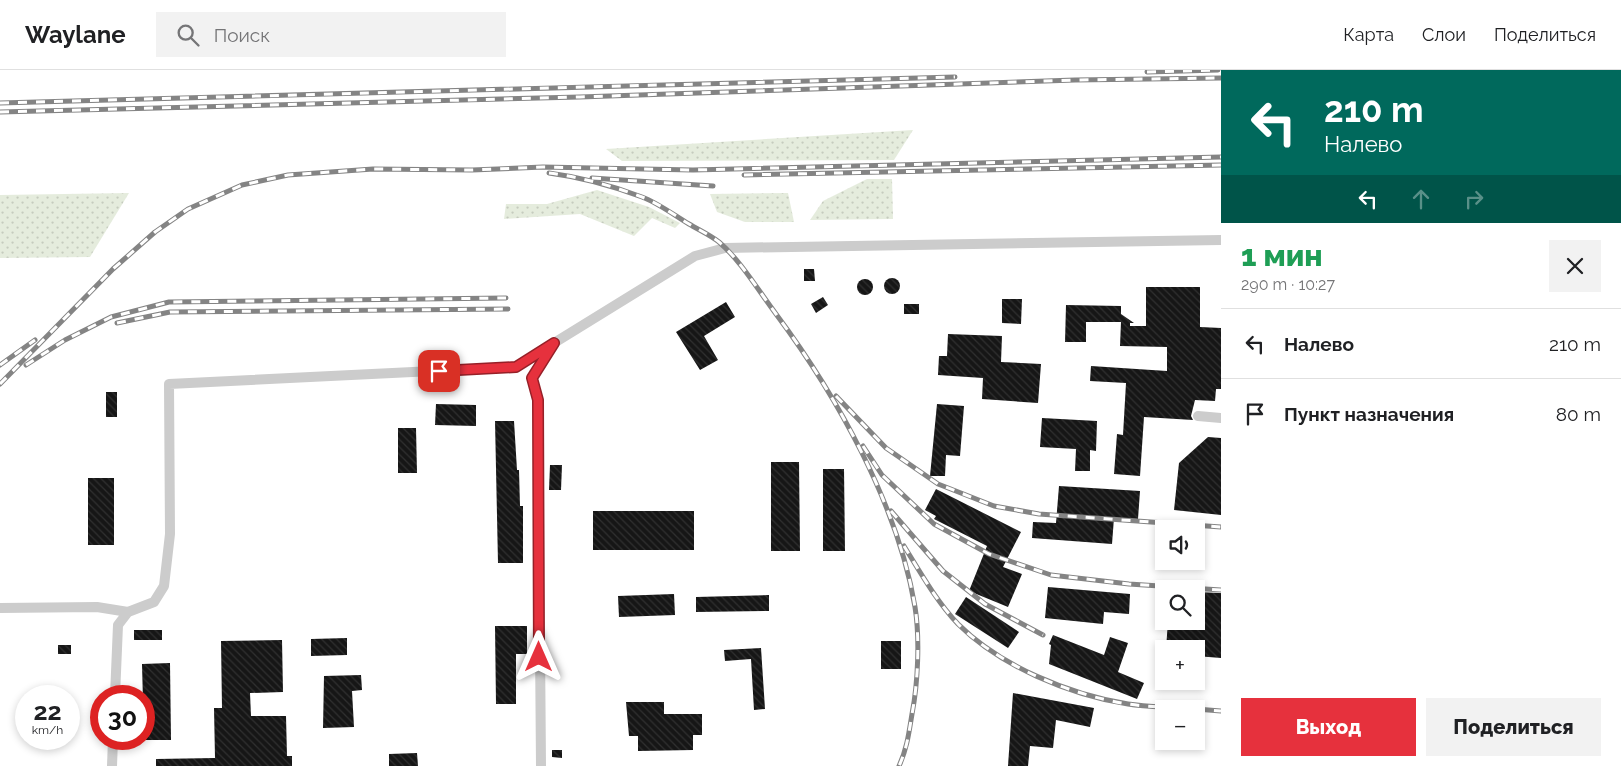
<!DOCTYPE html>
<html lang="ru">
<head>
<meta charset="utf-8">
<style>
  body { margin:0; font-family:Raleway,sans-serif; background:#f2f2f2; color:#202124; height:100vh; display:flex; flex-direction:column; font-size:19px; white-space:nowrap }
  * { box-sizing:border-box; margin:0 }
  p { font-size:16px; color:#757577 }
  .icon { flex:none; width:28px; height:28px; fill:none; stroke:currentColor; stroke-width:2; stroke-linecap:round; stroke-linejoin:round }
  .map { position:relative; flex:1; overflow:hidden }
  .panel { display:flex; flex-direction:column; background:#fff; width:400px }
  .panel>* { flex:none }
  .banner { background:#00695c; color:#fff; overflow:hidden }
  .controls { position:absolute; left:1155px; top:450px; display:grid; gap:10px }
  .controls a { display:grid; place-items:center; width:50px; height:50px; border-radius:0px; background:#fff; box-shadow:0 2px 8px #0003; font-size:25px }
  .speed { position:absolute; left:15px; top:615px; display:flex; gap:10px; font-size:25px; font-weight:700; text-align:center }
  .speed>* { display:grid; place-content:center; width:65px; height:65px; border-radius:50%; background:#fff; box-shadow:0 2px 8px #0003; line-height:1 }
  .speed small { font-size:12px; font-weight:400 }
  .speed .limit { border:8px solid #d22; background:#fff; color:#111 }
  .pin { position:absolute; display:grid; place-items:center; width:42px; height:42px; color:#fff; margin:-21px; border-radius:10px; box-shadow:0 2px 8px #0006 }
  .me { position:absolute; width:55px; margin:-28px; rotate:0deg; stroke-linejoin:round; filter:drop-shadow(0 0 4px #0008) }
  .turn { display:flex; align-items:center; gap:18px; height:105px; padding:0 20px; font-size:22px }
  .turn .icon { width:65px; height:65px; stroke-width:2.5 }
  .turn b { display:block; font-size:35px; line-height:42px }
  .lanes { display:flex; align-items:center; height:48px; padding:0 20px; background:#0003; justify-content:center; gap:25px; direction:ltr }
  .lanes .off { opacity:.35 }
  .round { display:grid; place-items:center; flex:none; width:52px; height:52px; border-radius:0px; background:#f2f2f2 }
  .head { display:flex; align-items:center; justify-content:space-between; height:85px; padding:0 20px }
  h1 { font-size:30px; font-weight:800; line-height:38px; color:#1e9e55 }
  .primary-button { display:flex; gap:10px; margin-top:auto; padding:10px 20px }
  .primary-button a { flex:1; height:58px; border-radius:0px; background:#e6313d; color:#fff; font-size:20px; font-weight:800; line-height:58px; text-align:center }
  .primary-button a+a { background:#f2f2f2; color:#202124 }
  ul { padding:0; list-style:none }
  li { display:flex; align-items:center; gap:15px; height:70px; padding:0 20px; border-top:1px solid #e0e0e0 }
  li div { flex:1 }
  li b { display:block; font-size:19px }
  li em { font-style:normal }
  header { display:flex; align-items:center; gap:30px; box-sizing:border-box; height:70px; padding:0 25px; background:#fff; border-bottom:1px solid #e0e0e0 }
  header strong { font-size:24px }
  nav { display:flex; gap:28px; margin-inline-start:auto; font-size:18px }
  .search { width:350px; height:45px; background:#f2f2f2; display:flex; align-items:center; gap:12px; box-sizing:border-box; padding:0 18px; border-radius:0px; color:#757577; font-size:19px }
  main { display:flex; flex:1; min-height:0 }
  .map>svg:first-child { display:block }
</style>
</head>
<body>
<header>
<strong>Waylane</strong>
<div class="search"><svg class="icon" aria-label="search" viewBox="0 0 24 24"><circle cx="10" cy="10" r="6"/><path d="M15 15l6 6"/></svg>Поиск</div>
<nav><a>Карта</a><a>Слои</a><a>Поделиться</a></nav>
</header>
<main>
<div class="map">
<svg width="1221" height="696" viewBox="0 0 1221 696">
  <defs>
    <pattern id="grass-dots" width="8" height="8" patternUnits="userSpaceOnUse" patternTransform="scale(1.25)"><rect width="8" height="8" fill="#e5ecdd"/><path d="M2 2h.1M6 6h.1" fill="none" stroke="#c5cbbe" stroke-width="1.8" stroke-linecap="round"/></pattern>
    <pattern id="building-back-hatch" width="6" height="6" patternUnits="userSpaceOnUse" patternTransform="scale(1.25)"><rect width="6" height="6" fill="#161616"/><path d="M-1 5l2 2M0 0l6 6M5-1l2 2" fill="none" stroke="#303030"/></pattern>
  </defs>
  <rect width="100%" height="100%" fill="#fff"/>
  <g fill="url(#grass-dots)">
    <polygon points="913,60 894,90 622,91 606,79"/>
    <polygon points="867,109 892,109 893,149 810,150 823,131"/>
    <polygon points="597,120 649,137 680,153 675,158 652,148 634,166 580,144 504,149 506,134 547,134"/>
    <polygon points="129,123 90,187 0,188 0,125"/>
    <polygon points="788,123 794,152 745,152 717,142 710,124"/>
  </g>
  <g fill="url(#building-back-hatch)">
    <polygon points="804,199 814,199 815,211 804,211"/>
    <circle cx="892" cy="216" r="8"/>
    <circle cx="865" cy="217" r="8"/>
    <polygon points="1146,217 1200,217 1200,257 1221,258 1221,319 1216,319 1215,331 1195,330 1191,346 1193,350 1144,347 1140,406 1114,404 1117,364 1123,365 1126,313 1090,311 1091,296 1167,301 1167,277 1120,276 1121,252 1086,252 1086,272 1065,272 1066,235 1121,236 1121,244 1134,253 1130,253 1130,256 1146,256"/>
    <polygon points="823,227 828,235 816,243 811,234"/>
    <polygon points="1002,229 1022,229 1021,254 1002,253"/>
    <polygon points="726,232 735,247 704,266 718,290 700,300 676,262"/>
    <rect x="904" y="234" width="15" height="10"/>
    <polygon points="948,264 1002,266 1001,292 1041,294 1038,333 982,329 983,308 938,305 939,286 947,286"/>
    <rect x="106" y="322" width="11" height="25"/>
    <polygon points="436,334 476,335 476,356 435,355"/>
    <polygon points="937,334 964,336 960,386 946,385 945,406 930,406"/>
    <polygon points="1042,348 1097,351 1096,381 1090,380 1090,401 1075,401 1076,379 1040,377"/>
    <polygon points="495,351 514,351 517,400 519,400 520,436 523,436 523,493 498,493"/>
    <polygon points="398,358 416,358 417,403 398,403"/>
    <polygon points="1208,367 1221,368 1221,445 1174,440 1179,393"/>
    <polygon points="771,392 799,392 800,481 771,481"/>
    <polygon points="550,395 562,395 561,420 549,420"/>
    <polygon points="823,399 844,399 845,481 823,481"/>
    <rect x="88" y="408" width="26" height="67"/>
    <polygon points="1059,416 1140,421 1138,449 1114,448 1112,474 1032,468 1033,452 1056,453"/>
    <polygon points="936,419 1021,462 1003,497 1022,504 1008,537 969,521 987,476 934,449 936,446 925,440"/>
    <rect x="593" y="441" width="101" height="39"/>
    <polygon points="1048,517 1130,524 1129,544 1104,542 1103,554 1045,548"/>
    <polygon points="1196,522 1221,523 1221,588 1196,586 1196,579 1166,579 1168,551 1196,551"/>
    <polygon points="674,524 675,545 619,547 618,526"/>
    <polygon points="769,525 769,541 696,542 696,527"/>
    <polygon points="966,527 1019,562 1008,578 955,544"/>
    <polygon points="495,556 527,556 527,584 516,584 516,634 496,634"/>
    <rect x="134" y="560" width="28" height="10"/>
    <polygon points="1053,565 1104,585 1110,567 1128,573 1118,602 1144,613 1137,629 1049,594 1051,575 1049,574"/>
    <polygon points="347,568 347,585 311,586 311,569"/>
    <polygon points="282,570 283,622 250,623 251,646 286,646 287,686 292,686 292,696 156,696 156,689 215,688 214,638 222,638 221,571"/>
    <rect x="881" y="571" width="20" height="28"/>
    <rect x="58" y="575" width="13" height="9"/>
    <polygon points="761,578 765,639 754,640 751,589 725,591 724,580"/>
    <polygon points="170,593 171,670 144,670 142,594"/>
    <polygon points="361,605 362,620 352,621 354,657 323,658 324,606"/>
    <polygon points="1013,623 1094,638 1090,657 1056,650 1053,678 1030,676 1028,696 1008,696"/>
    <polygon points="626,632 664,632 664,644 702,644 702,665 693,665 693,680 638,681 638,666 629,666"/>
    <polygon points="552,680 562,680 562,688 552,687"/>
    <polygon points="417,683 418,696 389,696 389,684"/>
  </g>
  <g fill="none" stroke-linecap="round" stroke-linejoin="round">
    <g stroke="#ccc" stroke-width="10">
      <polyline points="1198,346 1221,348"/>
      <polyline points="0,538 97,537 128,542"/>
      <polyline points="115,626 118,555 128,542 154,532 164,516 170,464 169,314 516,297 551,275"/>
      <polyline points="112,696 113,669"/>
      <polyline points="541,696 538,330 532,308 554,273 695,186 725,178 1221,170"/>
    </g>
    <g stroke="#848484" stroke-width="5">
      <g id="rail">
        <polyline points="1147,2 1218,0"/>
        <polyline points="0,33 955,7"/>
        <polyline points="0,42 580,27 1075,10 1221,8"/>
        <path d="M549 103C580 107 613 116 642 127 658 133 674 145 689 154 699 160 710 165 719 172 741 191 758 220 776 244 837 326 898 435 915 537 920 568 918 613 912 644 909 662 907 679 899 696"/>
        <polyline points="744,105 1221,95"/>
        <polyline points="592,108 713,116"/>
        <polyline points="117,253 170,242 508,239"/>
        <polyline points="0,295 35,270"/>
        <polyline points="26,295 65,270 111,247 169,232 506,228"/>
        <polyline points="0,314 113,199 155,162 188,139 242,115 288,105 373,99 472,100 543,97 693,100 1221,87"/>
        <polyline points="836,326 886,378 938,414 994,436 1039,444 1221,457"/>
        <polyline points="863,376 882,405 934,454 989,484 1051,505 1129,514 1221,520"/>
        <polyline points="891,441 943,501 985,534 1043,565"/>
        <path d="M904 476C920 502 937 532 958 554 1000 596 1070 625 1128 634 1148 637 1169 637 1189 639"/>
        <polyline points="1196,639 1221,641"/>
      </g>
    </g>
    <use href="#rail" stroke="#fff" stroke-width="3" stroke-dasharray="9" stroke-linecap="butt"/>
  </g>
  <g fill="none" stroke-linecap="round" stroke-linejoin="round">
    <g stroke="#962028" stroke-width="12">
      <polyline id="route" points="439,301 516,297 554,273 532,308 538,330 539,587"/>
    </g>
    <use href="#route" stroke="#e6313d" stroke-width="9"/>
  </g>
</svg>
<div class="controls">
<a><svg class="icon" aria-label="sound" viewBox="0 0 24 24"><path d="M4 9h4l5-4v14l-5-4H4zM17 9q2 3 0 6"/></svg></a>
<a><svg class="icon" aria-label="search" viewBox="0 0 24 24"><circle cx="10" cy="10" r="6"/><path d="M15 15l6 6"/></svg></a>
<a>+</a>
<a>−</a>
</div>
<div class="speed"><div>22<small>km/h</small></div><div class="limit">30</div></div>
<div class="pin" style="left:439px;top:301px;background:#d93025"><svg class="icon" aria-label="arrive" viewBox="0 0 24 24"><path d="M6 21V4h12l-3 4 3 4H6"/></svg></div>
<svg class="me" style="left:539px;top:587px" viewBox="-20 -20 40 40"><path d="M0-17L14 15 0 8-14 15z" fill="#e6313d" stroke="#fff" stroke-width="4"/></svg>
</div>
<section class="panel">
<div class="banner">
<div class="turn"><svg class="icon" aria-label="left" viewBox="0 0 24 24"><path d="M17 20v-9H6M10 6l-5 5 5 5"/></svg><div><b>210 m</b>Налево</div></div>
<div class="lanes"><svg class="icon" aria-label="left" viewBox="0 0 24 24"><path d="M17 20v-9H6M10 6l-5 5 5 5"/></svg><svg class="icon off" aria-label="ahead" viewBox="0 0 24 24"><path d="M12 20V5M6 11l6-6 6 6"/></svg><svg class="icon off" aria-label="right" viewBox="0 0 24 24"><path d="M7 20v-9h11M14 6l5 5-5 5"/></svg></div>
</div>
<div class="head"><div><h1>1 мин</h1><p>290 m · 10:27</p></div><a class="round"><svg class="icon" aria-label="close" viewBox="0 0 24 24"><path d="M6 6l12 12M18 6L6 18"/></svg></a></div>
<ul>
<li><svg class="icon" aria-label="left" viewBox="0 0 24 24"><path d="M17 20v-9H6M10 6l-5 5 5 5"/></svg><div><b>Налево</b></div><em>210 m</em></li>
<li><svg class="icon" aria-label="arrive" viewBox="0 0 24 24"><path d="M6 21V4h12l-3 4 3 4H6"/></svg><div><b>Пункт назначения</b></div><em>80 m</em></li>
</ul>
<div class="primary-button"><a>Выход</a><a>Поделиться</a></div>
</section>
</main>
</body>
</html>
